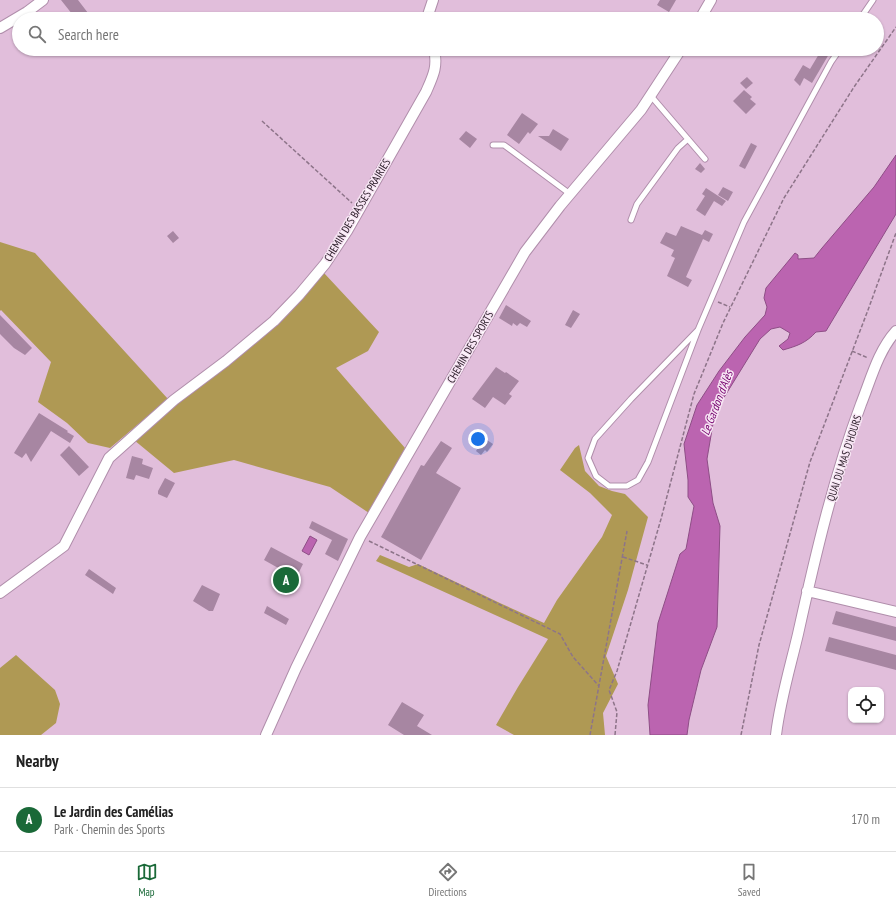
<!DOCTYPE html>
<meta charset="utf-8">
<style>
body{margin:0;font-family:"PT Sans Narrow",sans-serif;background:#f2f2f2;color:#222}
.controls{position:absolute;right:12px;bottom:12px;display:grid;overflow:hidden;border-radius:8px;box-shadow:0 1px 3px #0004}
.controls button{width:36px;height:36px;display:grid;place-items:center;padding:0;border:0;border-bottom:1px solid #e0e0e0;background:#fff;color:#222;font:20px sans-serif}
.you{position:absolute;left:478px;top:439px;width:14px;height:14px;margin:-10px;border:3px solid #fff;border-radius:50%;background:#1a73e8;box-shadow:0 0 0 6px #1a73e833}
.badge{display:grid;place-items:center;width:26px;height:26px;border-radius:50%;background:#1a6938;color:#fff;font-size:13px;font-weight:700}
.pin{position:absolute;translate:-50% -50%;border:2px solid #fff;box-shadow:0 1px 4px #0006}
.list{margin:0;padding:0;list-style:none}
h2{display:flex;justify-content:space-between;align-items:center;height:52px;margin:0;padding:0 16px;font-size:17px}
h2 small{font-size:13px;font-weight:400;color:#767676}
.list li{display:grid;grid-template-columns:26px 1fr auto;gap:12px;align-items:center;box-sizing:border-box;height:64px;padding:0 16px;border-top:1px solid #e0e0e0}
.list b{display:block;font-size:15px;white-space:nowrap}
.list p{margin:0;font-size:13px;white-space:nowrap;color:#767676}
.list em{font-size:13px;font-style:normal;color:#767676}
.icon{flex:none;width:22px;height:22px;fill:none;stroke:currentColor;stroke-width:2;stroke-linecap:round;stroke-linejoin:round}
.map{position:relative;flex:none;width:896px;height:735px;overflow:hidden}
.search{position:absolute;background:#fff;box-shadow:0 1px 3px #0004;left:12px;right:12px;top:12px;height:44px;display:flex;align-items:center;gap:10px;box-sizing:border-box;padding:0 14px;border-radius:22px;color:#767676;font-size:15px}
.sheet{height:116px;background:#fff}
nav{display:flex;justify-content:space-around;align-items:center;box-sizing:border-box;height:56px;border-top:1px solid #e0e0e0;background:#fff;font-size:11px;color:#767676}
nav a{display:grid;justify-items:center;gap:2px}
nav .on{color:#1a6938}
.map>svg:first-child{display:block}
.green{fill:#af9954}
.water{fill:#bb64b0;stroke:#8e4e86}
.building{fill:#a786a2}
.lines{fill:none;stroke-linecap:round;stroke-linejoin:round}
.lane-casing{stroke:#b08eab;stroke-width:7}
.street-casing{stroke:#b08eab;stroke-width:12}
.path{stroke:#8d7489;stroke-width:1.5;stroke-dasharray:4 2;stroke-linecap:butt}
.lane{stroke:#fff;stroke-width:5}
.street{stroke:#fff;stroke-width:10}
.labels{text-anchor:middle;stroke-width:3;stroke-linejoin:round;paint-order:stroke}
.street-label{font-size:11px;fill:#261924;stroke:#f7e5f4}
.water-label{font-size:12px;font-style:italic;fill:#74006d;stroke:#f7e5f4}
</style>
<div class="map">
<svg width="896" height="735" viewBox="0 0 896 735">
<rect width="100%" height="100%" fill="#e1bedb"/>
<path class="green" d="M0 242 35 253 168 399 110 448 88 443 67 423 38 402 51 362 1 310 0 311Z
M324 273 379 332 368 351 336 368 405 448 369 513 330 487 234 460 174 473 134 440Z
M579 445 585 471 599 486 612 491 625 494 648 517 628 590 606 656 618 684 603 713 605 735H514L496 725 518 687 548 639 376 561 380 555 409 567 418 564 502 604 544 623 557 600 602 537 612 515 590 493 560 470 575 448Z
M16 655 55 690 60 704 56 723 41 735H0V668Z"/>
<path class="water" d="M896 155V214L826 331 816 332C806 343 797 346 783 350L779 346 788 339 790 333 780 327 771 329 760 339 715 412 707 459 713 503 720 526 717 627 701 670 689 720 687 735H650L648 705 658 623 680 554 686 549 694 506 688 497V480L684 444 697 405 719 371 745 337 765 315 767 307 764 298 766 288 795 253 798 255V259L814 258 822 248 874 187Z
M310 536 317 540 309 555 302 551Z"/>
<path class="building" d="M61 0H78L88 13 80 19H76Z
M660 0H676L669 12 657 5Z
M822 49H832L812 83 804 78 800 86 794 80 803 65 810 69Z
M747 77 753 83 746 89 740 83Z
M744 90 752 97 750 99 756 104 746 114 733 101Z
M522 113 538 124 530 134 528 132 519 144 507 135Z
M553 129 569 139 561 151 538 136H549Z
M466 131 477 139 470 148 459 139Z
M751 143 757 146 745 169 739 166Z
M700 163 705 169 701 173 695 169Z
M723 187 733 192 728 201 718 195Z
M706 188 726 201 722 206 714 201 705 216 696 210 705 196 702 194Z
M681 226 702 235 705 230 713 234 709 242 703 239 686 277 692 280 688 287 667 276 675 258 671 256 674 250 660 243 666 232 676 236Z
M173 231 179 238 173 243 167 236Z
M506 305 531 321 527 327 520 323 517 326 513 323 512 326 499 318Z
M573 310 580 314 571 328 565 325Z
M0 315 32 348 25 355 14 348 0 334Z
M496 367 505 373 506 372 519 381 509 394 512 396 505 405 493 397 485 408 472 399Z
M39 413 68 431 67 432 74 436 70 443 51 431 31 462 26 453 22 458 14 453Z
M484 438 493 444 487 452 485 450 481 455 476 451Z
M441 441 452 448 436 473 461 488 421 560 381 537 421 465 424 466Z
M69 446 89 467 79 476 60 455Z
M132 456 143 459 142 464 153 468 149 479 136 475 134 480 126 478Z
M165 478 175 483 167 498 158 494V491Z
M312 521 348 539 338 561 325 554 332 540 309 528Z
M271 547 303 564 296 578 264 560Z
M89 569 116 588 113 594 85 575Z
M202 585 220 594 213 611H209L193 601Z
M267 606 289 619 286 625 264 613Z
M836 611 896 627V641L832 624Z
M829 637 896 655V670L825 651Z
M402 702 424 715 417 726 432 735H404L388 725Z"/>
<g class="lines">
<g class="lane-casing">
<path id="lane" d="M860 19 873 0
M651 96 705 159
M493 145H504L570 194
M631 220 637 204 678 148 688 139
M698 330 631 399 595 439 588 458 596 476 609 486H627L638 480 648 462 698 330 744 222 831 62 840 49"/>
</g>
<g class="street-casing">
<path id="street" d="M428 19V15L433 0
M700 19 711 0
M0 28 27 12 43 0
M807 591 896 612
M0 593 64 546 109 458 174 400 226 361 274 321 299 295 325 264 347 231 426 92C433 76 438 67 434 49
M266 735 296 668 360 537 525 252 560 206 641 110 681 49
M776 735C780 701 790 668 798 634 815 557 833 479 861 404 871 379 878 351 896 331"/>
</g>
<path class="path" d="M262 121 352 203
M718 302 730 307
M852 351 868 358
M369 541 560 634 573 657 599 686
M623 557 647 565
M590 735 627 531
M615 735 617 712 609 690 617 671 661 519 694 394 723 323 784 198 854 87 896 27
M741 735 759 645 810 462 868 310 896 233"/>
<use href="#lane" class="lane"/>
<use href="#street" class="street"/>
</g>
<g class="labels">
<g class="street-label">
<text transform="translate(357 210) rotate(-59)" y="4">CHEMIN DES BASSES PRAIRIES</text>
<text transform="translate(470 347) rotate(-60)" y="4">CHEMIN DES SPORTS</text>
<text transform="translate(844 458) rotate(-72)" y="4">QUAI DU MAS D'HOURS</text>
</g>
<g class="water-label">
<text transform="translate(717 403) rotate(-69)" y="4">Le Gardon d'Alès</text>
</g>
</g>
</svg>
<div class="controls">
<button><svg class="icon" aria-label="locate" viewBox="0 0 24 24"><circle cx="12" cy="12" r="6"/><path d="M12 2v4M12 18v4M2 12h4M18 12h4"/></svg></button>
</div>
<div class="you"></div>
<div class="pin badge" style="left:286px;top:580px">A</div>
<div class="search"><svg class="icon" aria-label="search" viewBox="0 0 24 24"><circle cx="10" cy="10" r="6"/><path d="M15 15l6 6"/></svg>Search here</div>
</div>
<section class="sheet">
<h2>Nearby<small></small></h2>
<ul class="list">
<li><span class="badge">A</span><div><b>Le Jardin des Camélias</b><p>Park · Chemin des Sports</p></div><em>170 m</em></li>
</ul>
</section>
<nav>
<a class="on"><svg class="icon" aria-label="map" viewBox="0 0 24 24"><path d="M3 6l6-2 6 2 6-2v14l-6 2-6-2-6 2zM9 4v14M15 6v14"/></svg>Map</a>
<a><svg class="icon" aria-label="directions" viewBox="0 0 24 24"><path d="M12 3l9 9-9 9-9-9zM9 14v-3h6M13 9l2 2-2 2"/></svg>Directions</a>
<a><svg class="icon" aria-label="saved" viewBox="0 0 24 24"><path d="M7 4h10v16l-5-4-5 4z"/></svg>Saved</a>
</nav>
